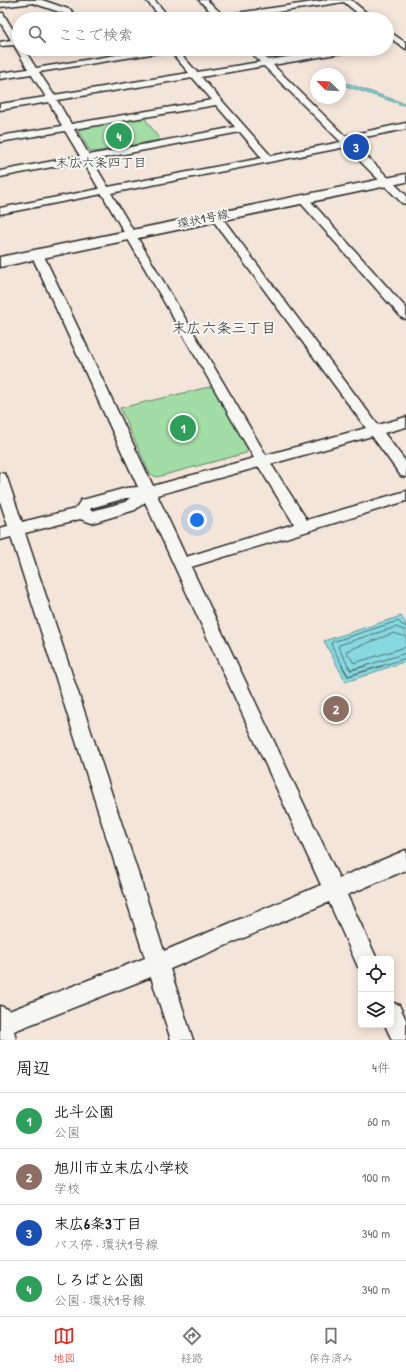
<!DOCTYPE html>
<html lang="ja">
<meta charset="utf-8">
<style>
body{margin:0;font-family:"Patrick Hand","Klee One",sans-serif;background:#f2f2f2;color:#202124}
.controls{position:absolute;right:12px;bottom:12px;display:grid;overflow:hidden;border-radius:6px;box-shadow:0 2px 10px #0003}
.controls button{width:36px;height:36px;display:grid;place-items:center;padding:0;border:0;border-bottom:1px solid #e0e0e0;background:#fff;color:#202124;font:20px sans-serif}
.compass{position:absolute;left:310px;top:68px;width:36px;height:36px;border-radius:50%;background:#fff;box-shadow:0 2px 10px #0003;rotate:294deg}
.you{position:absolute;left:197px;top:520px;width:14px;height:14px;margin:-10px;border:3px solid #fff;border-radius:50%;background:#1a73e8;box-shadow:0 0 0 6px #1a73e833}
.badge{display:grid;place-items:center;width:26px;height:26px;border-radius:50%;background:#d93025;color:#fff;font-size:13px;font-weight:700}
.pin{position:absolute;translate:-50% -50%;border:2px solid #fff;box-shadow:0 1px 4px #0006}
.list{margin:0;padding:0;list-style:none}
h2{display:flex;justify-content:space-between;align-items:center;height:52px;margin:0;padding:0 16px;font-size:17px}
h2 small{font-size:13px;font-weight:400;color:#757577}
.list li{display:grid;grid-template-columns:26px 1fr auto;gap:12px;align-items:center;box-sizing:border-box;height:56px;padding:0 16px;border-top:1px solid #e0e0e0}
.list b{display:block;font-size:15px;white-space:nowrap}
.list p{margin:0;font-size:13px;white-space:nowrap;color:#757577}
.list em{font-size:13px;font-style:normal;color:#757577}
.icon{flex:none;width:22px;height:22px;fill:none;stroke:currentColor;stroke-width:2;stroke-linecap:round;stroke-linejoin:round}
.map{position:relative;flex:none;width:406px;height:1040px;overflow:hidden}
.search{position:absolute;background:#fff;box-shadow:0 2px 10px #0003;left:12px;right:12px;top:12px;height:44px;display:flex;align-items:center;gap:10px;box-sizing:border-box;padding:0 14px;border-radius:22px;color:#757577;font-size:15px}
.sheet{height:276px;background:#fff}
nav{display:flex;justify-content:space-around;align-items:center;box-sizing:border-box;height:56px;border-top:1px solid #e0e0e0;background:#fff;font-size:11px;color:#757577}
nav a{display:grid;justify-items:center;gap:2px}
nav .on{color:#d93025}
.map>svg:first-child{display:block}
.green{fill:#a1dda4;stroke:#668468}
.water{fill:#87d9df;stroke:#629397}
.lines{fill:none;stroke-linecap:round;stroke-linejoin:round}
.shore-far1{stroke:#507173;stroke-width:1}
.shore{stroke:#507173;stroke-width:1.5}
.street-casing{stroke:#2b2b2b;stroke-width:3}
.primary-casing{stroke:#2b2b2b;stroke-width:3}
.street{fill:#f6f6f2;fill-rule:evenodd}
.primary{fill:#f6f6f2;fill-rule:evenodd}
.labels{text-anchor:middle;stroke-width:4;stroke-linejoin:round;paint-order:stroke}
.far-street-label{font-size:12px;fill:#2b2b2b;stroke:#f6f6f2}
.far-neighbourhood-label{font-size:13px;fill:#2b2b2b;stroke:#f6f6f2}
.neighbourhood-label{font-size:15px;fill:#2b2b2b;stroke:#f6f6f2}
</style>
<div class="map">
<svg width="406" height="1040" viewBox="0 0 406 1040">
<rect width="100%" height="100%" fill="#f4e5da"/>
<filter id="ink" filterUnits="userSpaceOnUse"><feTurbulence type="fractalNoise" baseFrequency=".025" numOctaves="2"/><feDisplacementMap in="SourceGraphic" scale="8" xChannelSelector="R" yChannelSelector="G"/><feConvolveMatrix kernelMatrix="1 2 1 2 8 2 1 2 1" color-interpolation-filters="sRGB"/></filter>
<g filter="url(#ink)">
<path class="green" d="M144 117 160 140 95 152 90 151 78 131 80 128Z
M213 386 249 447 246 453 157 477 150 474 120 408Z"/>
<path class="water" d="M340 81 406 104V106L340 84Z
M401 616 406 624V661L346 682 324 641Z"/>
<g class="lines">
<path class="shore-far1" d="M406 637 394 633 346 651 354 663 406 647
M343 667 331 644 332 642 398 621 402 625 406 626
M349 667 338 647 339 645 396 627 406 631
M362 667 406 653
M378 667 406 658"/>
<path class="shore" d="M342 666 348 676 382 666
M348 666 351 670 365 666"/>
<g class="street-casing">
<path id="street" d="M21 0H42L71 10 77 19H69L65 14 33 3 0 7V3Z
M146 0H154L164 11 163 13H157Z
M199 0H207L223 15 328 0H351L374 19H365L344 2 230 19H218Z
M0 13H3L19 40V49H24L36 68 153 49H176L197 72 260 62 248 49H257L268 60 338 49H357L353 51 273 65 345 136 406 123V129L350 140 406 195V204L402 203 346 147 111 193 266 455 366 428 212 219 211 217 212 215H220L378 425 406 417V427L384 433 406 462V477L401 476 372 436 271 464 307 520 406 491V501L191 567 339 878 406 850V870L347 895 377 959H361V968L358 967 329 902 170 969 193 1040H171L151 977 14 1031 16 1040H0V1006L8 1009 9 1011 145 958 11 537 0 540V528L8 526 0 501V473L5 474 7 478 22 522 75 509 81 500 86 499 126 488 138 487 31 254 33 252 37 251 43 254 153 486 254 458 102 194 0 214V208L99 189 83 161 0 177V171L80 156 65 131 0 142V136L62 126 49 102 0 110V104L46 97 31 74 0 79V73L28 69 14 45 0 46V42L11 40 0 22ZM170 51 189 73 54 95 39 72ZM264 66 340 141 341 142 271 156 201 77ZM193 78 212 100 71 124 57 100ZM216 105 235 127 89 155 74 129ZM240 132 262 158 108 187 92 160ZM259 467 294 524 186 557 157 495ZM126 498H130L125 502 92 511 90 510 91 508ZM145 502 321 885 164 951 25 533 80 519 92 523 135 510Z
M387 30 406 43V49L387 36Z
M303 196 307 197 406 308V319L402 318 299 201 298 199 299 197Z
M391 1002 399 1005 406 1020V1040H392L385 1025H391Z"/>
</g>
<g class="primary-casing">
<path id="primary" d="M406 174V182L0 267V257Z"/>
</g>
<use href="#street" class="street"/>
<use href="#primary" class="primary"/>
</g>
</g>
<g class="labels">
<g class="far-street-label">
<text transform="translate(203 219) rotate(-12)" y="4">環状1号線</text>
</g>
<g class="far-neighbourhood-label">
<text x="101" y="167">末広六条四丁目</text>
</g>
<g class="neighbourhood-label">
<text x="224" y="333">末広六条三丁目</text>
</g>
</g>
</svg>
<div class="controls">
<button><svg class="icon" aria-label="locate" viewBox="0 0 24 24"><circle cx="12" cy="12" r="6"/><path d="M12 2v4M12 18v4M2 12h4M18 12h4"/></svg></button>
<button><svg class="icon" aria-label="layers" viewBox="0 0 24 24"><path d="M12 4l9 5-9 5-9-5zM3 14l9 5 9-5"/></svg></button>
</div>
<svg class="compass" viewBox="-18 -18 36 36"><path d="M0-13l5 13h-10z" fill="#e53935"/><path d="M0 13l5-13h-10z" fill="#757577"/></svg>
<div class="you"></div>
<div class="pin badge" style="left:183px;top:428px;background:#2e9e5b">1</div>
<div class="pin badge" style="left:336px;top:709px;background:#8d6e63">2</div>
<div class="pin badge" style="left:356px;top:147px;background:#1a4fb4">3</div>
<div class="pin badge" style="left:119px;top:136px;background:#2e9e5b">4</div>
<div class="search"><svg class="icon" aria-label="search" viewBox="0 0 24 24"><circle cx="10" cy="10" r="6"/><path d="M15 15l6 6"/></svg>ここで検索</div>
</div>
<section class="sheet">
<h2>周辺<small>4件</small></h2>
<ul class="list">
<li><span class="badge" style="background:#2e9e5b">1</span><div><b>北斗公園</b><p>公園</p></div><em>60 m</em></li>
<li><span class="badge" style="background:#8d6e63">2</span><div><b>旭川市立末広小学校</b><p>学校</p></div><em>100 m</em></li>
<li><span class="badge" style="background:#1a4fb4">3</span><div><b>末広6条3丁目</b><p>バス停 · 環状1号線</p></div><em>340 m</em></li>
<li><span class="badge" style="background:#2e9e5b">4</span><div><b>しろばと公園</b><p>公園 · 環状1号線</p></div><em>340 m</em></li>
</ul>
</section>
<nav>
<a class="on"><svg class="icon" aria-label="map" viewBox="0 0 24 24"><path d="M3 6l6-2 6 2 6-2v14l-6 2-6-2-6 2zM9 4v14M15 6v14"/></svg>地図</a>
<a><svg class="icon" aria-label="directions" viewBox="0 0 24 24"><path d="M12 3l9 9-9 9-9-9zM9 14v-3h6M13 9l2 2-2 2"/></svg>経路</a>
<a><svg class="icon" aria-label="saved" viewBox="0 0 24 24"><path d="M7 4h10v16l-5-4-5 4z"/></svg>保存済み</a>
</nav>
